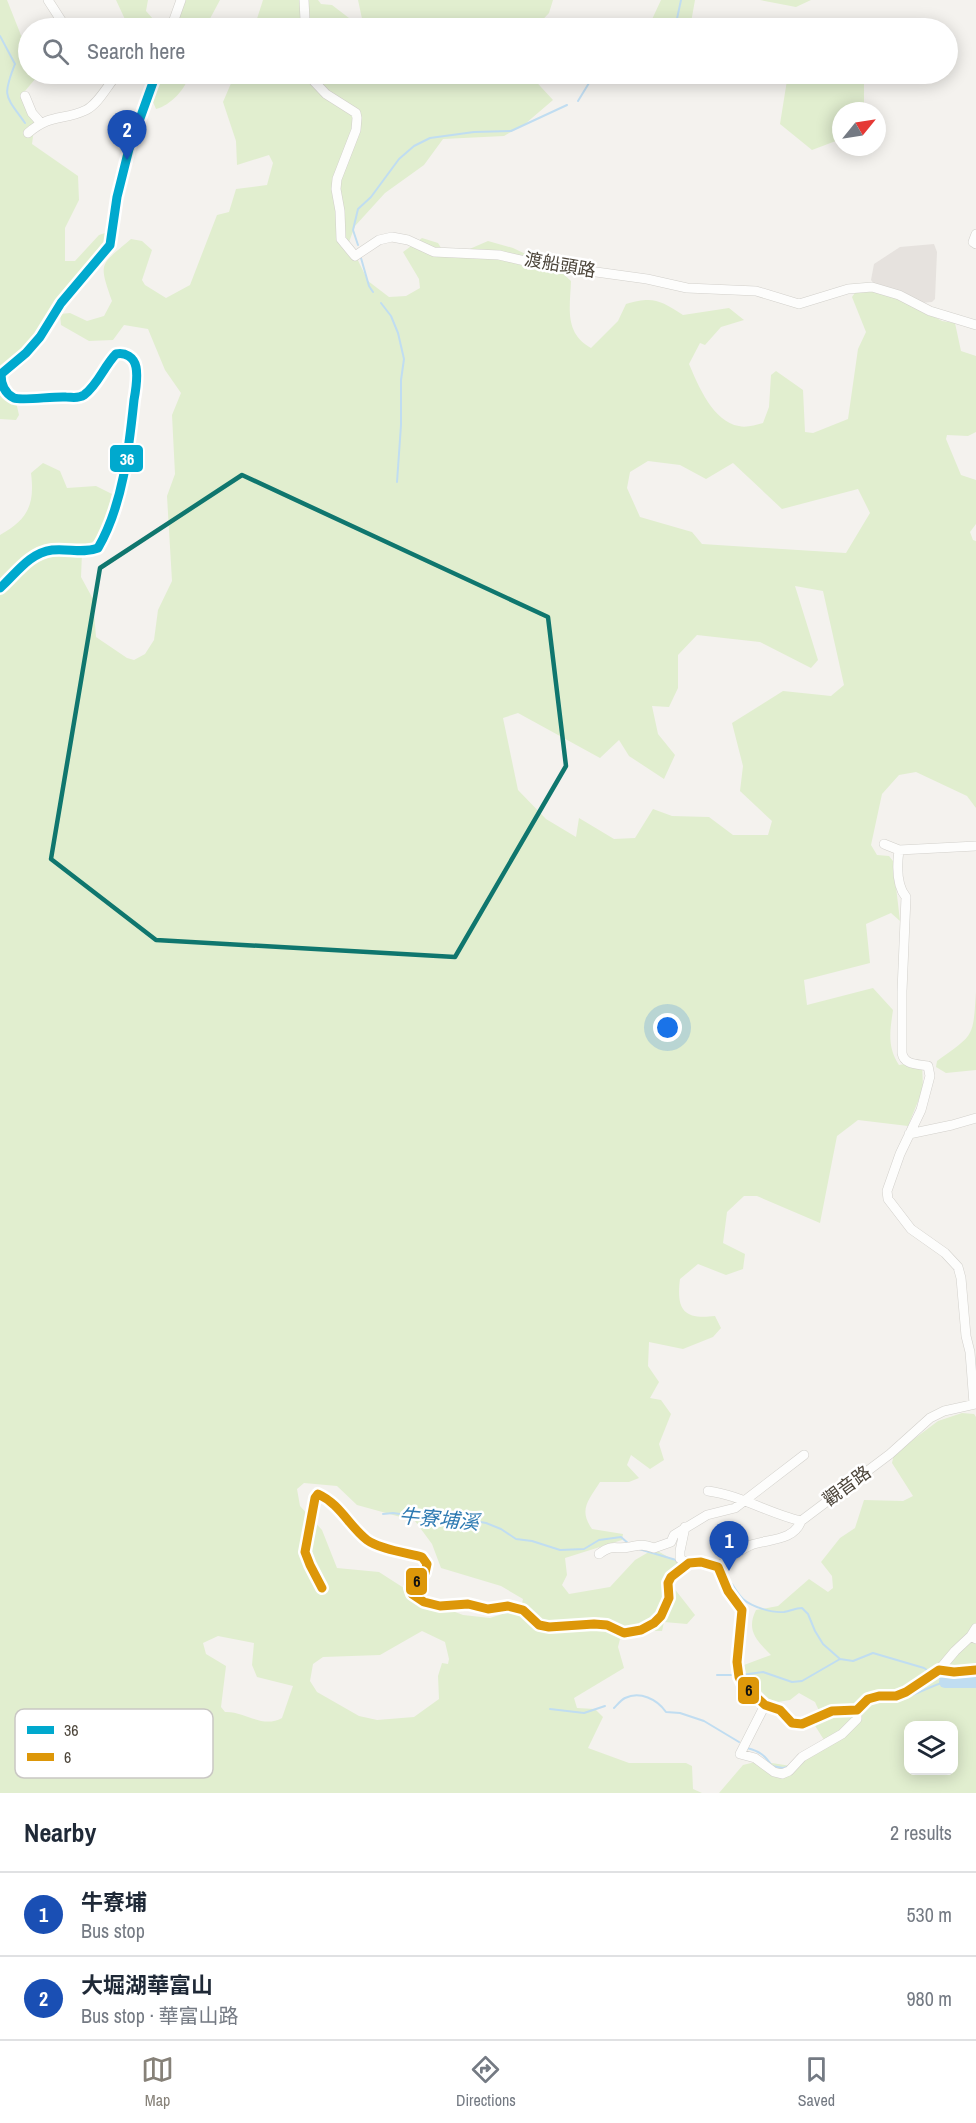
<!DOCTYPE html>
<meta charset="utf-8">
<style>
body{margin:0;font-family:"Archivo Narrow","Noto Sans TC",sans-serif;background:#f2f2f3;color:#1f2937}
.controls{position:absolute;right:18px;bottom:18px;display:grid;overflow:hidden;border-radius:12px;box-shadow:0 3px 15px #0003}
.controls button{width:54px;height:54px;display:grid;place-items:center;padding:0;border:0;border-bottom:2px solid #e0e1e3;background:#fff;color:#1f2937;font:30px sans-serif}
.compass{position:absolute;left:832px;top:102px;width:54px;height:54px;border-radius:50%;background:#fff;box-shadow:0 3px 15px #0003;rotate:60deg}
.you{position:absolute;left:668px;top:1028px;width:21px;height:21px;margin:-15px;border:4px solid #fff;border-radius:50%;background:#1a73e8;box-shadow:0 0 0 9px #1a73e833}
.badge{display:grid;place-items:center;width:39px;height:39px;border-radius:50%;background:#868178;color:#fff;font-size:20px;font-weight:700}
.pin{position:absolute;translate:-50% -50px;filter:drop-shadow(0 2px 3px #0008)}
.pin::after{content:'';position:absolute;top:32px;width:21px;height:18px;background:inherit;clip-path:polygon(0 0,100% 0,50% 100%)}
.list{margin:0;padding:0;list-style:none}
h2{display:flex;justify-content:space-between;align-items:center;height:78px;margin:0;padding:0 24px;font-size:26px}
h2 small{font-size:20px;font-weight:400;color:#747a83}
.list li{display:grid;grid-template-columns:39px 1fr auto;gap:18px;align-items:center;box-sizing:border-box;height:84px;padding:0 24px;border-top:2px solid #e0e1e3}
.list b{display:block;font-size:22px;white-space:nowrap}
.list p{margin:0;font-size:20px;white-space:nowrap;color:#747a83}
.list em{font-size:20px;font-style:normal;color:#747a83}
.icon{flex:none;width:33px;height:33px;fill:none;stroke:currentColor;stroke-width:2;stroke-linecap:round;stroke-linejoin:round}
.map{position:relative;flex:none;width:976px;height:1793px;overflow:hidden}
.search{position:absolute;background:#fff;box-shadow:0 3px 15px #0003;left:18px;right:18px;top:18px;height:66px;display:flex;align-items:center;gap:15px;box-sizing:border-box;padding:0 21px;border-radius:33px;color:#747a83;font-size:22px}
.sheet{height:246px;background:#fff}
nav{display:flex;justify-content:space-around;align-items:center;box-sizing:border-box;height:84px;border-top:2px solid #e0e1e3;background:#fff;font-size:16px;color:#747a83}
nav a{display:grid;justify-items:center;gap:3px}
nav .on{color:#868178}
.map>svg:first-child{display:block}
.industrial{fill:#e6e2de}
.green{fill:#e1eecf;fill-rule:evenodd}
.lines{fill:none;stroke-linecap:round;stroke-linejoin:round}
.stream{stroke:#c0ddf1;stroke-width:2}
.river{stroke:#c0ddf1;stroke-width:12}
.minor-casing{stroke:#d2d0cb;stroke-width:10}
.minor{stroke:#fdfdfc;stroke-width:9}
.bus-1-casing{stroke:#fff;stroke-width:14}
.bus-2-casing{stroke:#fff;stroke-width:14}
.bus-1{stroke:#00a9ce;stroke-width:9}
.bus-2{stroke:#dd9709;stroke-width:9}
.marked{fill:none;stroke:#0f766e;stroke-width:4.5;stroke-linejoin:round}
.labels{text-anchor:middle;stroke-width:5;stroke-linejoin:round;paint-order:stroke}
.street-label{font-size:18px;fill:#4b4439;stroke:#fff}
.water-label{font-size:20px;font-style:italic;fill:#2e7ab2;stroke:#fff}
.key{fill:#fff;stroke:#c9c7c4;stroke-width:1.5}
.key-label{font-size:16px;fill:#4b4439}
.line-badge{stroke:#fff;stroke-width:2}
.badge-label{font-size:16px;text-anchor:middle;font-weight:bold;fill:#fff}
.pale-badge-label{font-size:16px;text-anchor:middle;font-weight:bold;fill:#111}
</style>
<div class="map">
<svg width="976" height="1793" viewBox="0 0 976 1793">
<rect width="100%" height="100%" fill="#f4f2ee"/>
<path class="industrial" d="M934 244 937 252 935 299 932 302 921 303 874 284 871 280 874 264 900 247Z"/>
<path class="green" d="M0 0H7L28 53V74H36V78L25 91 40 118 34 129 32 144 78 176 79 200 65 228V261H75L99 235 105 233 108 238 47 316 36 343 4 364 0 372Z
M116 0H148L146 11 161 28H129Z
M181 0H220L205 28H174Z
M263 0H318L321 4 332 5 362 28H254Z
M358 0H553L549 13 535 28H364Z
M661 0H695L690 28H648Z
M760 0H811L796 7Z
M157 74H189C187 88 170 106 156 109L153 102Z
M235 74H529L553 100 525 124 504 136 443 139 424 165 385 193 355 226 349 242 368 281 389 297 406 296 420 288 419 279 403 252 422 238 438 243 443 251 458 254 488 241 513 248 559 270 571 281C570 308 564 333 591 348L618 321 626 304C653 296 660 300 683 315L729 308 744 320 721 327 705 345 700 343 689 364C698 385 713 422 739 426 746 428 755 425 763 423L769 407 771 375 776 371 803 390 805 432 813 433 848 419 858 349 866 332 852 297 857 290 891 293 942 321 955 323 961 351 976 356V432L968 436 947 435 946 439 961 475 976 480V524L970 532 973 540 976 541V808L967 796 916 772 899 775 882 794 871 845 877 855 889 856 893 861 900 921 891 913 866 924 870 963 804 980 807 1005 873 988 893 1010C890 1031 887 1047 899 1065L922 1061 923 1089 908 1126 858 1120 837 1136 820 1223 757 1196H744L727 1212 723 1243 745 1254 743 1269 726 1275 698 1264 680 1279C676 1310 684 1320 715 1316L721 1328 713 1337 683 1349 649 1342 648 1366 659 1382 650 1398 661 1400 671 1414 659 1444 664 1460 650 1469 631 1455 627 1465 639 1478 629 1482H600C589 1500 578 1509 592 1529L623 1534 622 1540 565 1558 567 1575 562 1585 569 1594 610 1587 635 1560 654 1549 679 1563 669 1577 670 1583 695 1615 687 1624 664 1622 662 1631H622L618 1647 624 1668 574 1698 577 1708 595 1709 603 1717 588 1748 629 1763H686L692 1766 693 1789 702 1793H0V535C28 519 35 505 31 473L43 463 60 471 67 488 96 486 112 494 103 531 82 553 81 577 93 599 96 637 127 658 134 660 145 654 154 640 158 610 172 581 167 496 175 474 172 415 181 393 165 370 148 329 124 325 113 340 89 341 61 325 60 314 70 313 87 321 104 316 112 301C98 261 100 266 131 239L142 241 152 250 142 280 145 285 166 298 190 285 217 215 229 212 236 189 267 185 273 163 269 155 237 165 236 141 223 102ZM648 461 680 465 706 479 733 463 782 509 858 489 870 513 846 553 702 544 692 532 640 517 627 488 630 472ZM795 586 823 591 844 685 831 696 783 691 732 723 743 766 740 791 772 821 768 835H733L709 817 672 816 653 809 635 838 614 839 579 818 576 837 546 819 518 790 503 718 518 713 600 758 619 740 629 756 664 779 675 755 658 734 652 706 669 707 678 688V655L697 635 760 642 811 668 818 660ZM304 1483 337 1486 357 1505 415 1521 432 1544 441 1568 501 1586 523 1599 521 1608 490 1618 463 1615 421 1599 379 1572 337 1568 322 1530 300 1506 297 1489ZM422 1631 445 1642 449 1659 448 1664 442 1663 438 1676 439 1699 414 1717 377 1720 359 1716 317 1692 310 1681 313 1664 323 1657 380 1655ZM218 1636 254 1643 252 1665 257 1677 293 1686 282 1718C262 1729 245 1711 225 1712L221 1707 226 1666 206 1654 203 1643Z
M788 74H864V111H841V139L812 150 780 124Z
M0 387 16 402 19 415 16 420 0 419Z
M976 992V1070L946 1073 936 1067 937 1061C974 1034 973 1039 976 992Z
M962 1413 974 1414 976 1417V1793H719L743 1765 759 1761 791 1766 826 1743 812 1721 820 1713 815 1702 799 1693 790 1700 772 1703 747 1676 744 1665 771 1655C756 1640 746 1630 756 1610L778 1606 809 1579 828 1592 833 1588 832 1576 821 1562 840 1538 855 1528 864 1500 903 1501 913 1496 892 1463 894 1454 938 1421ZM908 1726H954V1770H908Z"/>
<g class="lines">
<path class="stream" d="M675 28 681 0
M0 36 15 64C2 97 5 95 25 123
M578 101 589 83 602 74
M358 245 353 230 358 209 371 197 399 159 414 146 430 138 474 132 511 131 567 105
M361 258 369 286 373 292
M381 303 391 316 398 333 404 359 401 380V425L397 482
M383 1514 393 1513 428 1518 464 1519 486 1523 501 1529 516 1539 532 1541 560 1550 584 1549 599 1540 621 1537 629 1544
M639 1549 676 1560
M732 1584C735 1589 739 1595 743 1599 752 1607 772 1613 784 1612 791 1611 795 1608 802 1608L808 1614 815 1631 823 1644 840 1659 853 1661 873 1653 924 1668 930 1672
M717 1675H735
M741 1675 763 1672 792 1682 802 1681 840 1659
M935 1675 945 1682
M902 1698C917 1695 930 1686 945 1682
M614 1708C617 1705 621 1700 625 1698 640 1691 657 1699 666 1712L680 1713 704 1721 739 1742
M550 1709 584 1713 605 1706
M747 1748C759 1751 765 1755 772 1766L783 1768 787 1767"/>
<path class="river" d="M945 1682H976"/>
<g class="minor-casing">
<path id="minor" d="M48 0 66 28
M171 28 181 0
M302 28 305 20 304 0
M88 74H90
M141 74 155 78
M307 74 326 94 356 113 357 118 356 130 337 179 336 189 340 211 341 239 355 256 379 240 392 237 408 240 434 252 499 255 538 264 647 279 687 288 756 291 799 304 848 289 872 287 899 295 930 311 976 325
M25 96 32 113 40 122
M28 133C51 113 63 121 86 110 98 104 106 88 115 77V74
M976 234 973 242 976 244
M0 588C16 574 29 553 52 550 68 548 83 554 98 548 123 505 129 448 134 400 136 389 138 377 136 367 134 357 125 352 116 354 104 366 98 385 84 395 78 399 72 397 66 397 54 396 22 401 14 398 4 393 1 384 1 374L26 353 40 337 61 303 110 245 117 197 129 149 156 74
M884 844 899 850
M909 1134 952 1125 976 1118
M974 1404 970 1352 966 1336 961 1278 958 1267 945 1253 911 1229 888 1199 887 1191 900 1154 921 1110 930 1076 928 1066C917 1064 904 1065 902 1053V991L906 897C896 885 897 865 899 850L976 846
M708 1491C740 1495 770 1514 801 1521L890 1454 930 1418 944 1411 976 1404
M685 1527 680 1551V1559L689 1563
M599 1554C614 1543 614 1550 629 1547 640 1545 643 1544 654 1548L671 1542 674 1535 707 1515 735 1508 804 1455
M718 1567C729 1559 739 1550 751 1545 768 1539 794 1541 801 1521
M322 1588 310 1565 305 1552 315 1498 318 1494C340 1504 349 1526 367 1540 379 1549 407 1553 422 1557L427 1564 425 1573 410 1588 412 1594 424 1602 440 1606 468 1604 488 1609 508 1606 523 1610 539 1625 549 1627 594 1624 607 1625 624 1633 641 1630 654 1623 661 1616 669 1598 668 1583 671 1577 689 1563 701 1562 718 1567 728 1591 742 1610 737 1662 739 1677 743 1685 765 1705 780 1710 792 1723 802 1724 832 1711 857 1710 868 1699 879 1696H896L906 1692 939 1670 954 1672 976 1670
M976 1628 971 1636 976 1639
M939 1670 955 1651 971 1636
M765 1705 740 1754 755 1758 774 1772 782 1774 789 1771 802 1757 842 1734 857 1719V1710"/>
</g>
<use href="#minor" class="minor"/>
<g class="bus-1-casing">
<path id="bus-1" d="M0 588C16 574 29 553 52 550 68 548 83 554 98 548 123 505 129 448 134 400 136 389 138 377 136 367 134 357 125 352 116 354 104 366 98 385 84 395 78 399 72 397 66 397 54 396 22 401 14 398 4 393 1 384 1 374L26 353 40 337 61 303 110 245 117 197 129 149 156 74"/>
</g>
<g class="bus-2-casing">
<path id="bus-2" d="M322 1588 310 1565 305 1552 315 1498 318 1494C340 1504 349 1526 367 1540 379 1549 407 1553 422 1557L427 1564 425 1573 410 1588 412 1594 424 1602 440 1606 468 1604 488 1609 508 1606 523 1610 539 1625 549 1627 594 1624 607 1625 624 1633 641 1630 654 1623 661 1616 669 1598 668 1583 671 1577 689 1563 701 1562 718 1567 728 1591 742 1610 737 1662 739 1677 743 1685 765 1705 780 1710 792 1723 802 1724 832 1711 857 1710 868 1699 879 1696H896L906 1692 939 1670 954 1672 976 1670"/>
</g>
<use href="#bus-1" class="bus-1"/>
<use href="#bus-2" class="bus-2"/>
</g>
<path class="marked" d="M242 475 548 617 566 766 455 957 156 940 51 859 100 568Z"/>
<g class="labels">
<g class="street-label">
<text transform="translate(560 265) rotate(10)" y="6">渡船頭路</text>
<text transform="translate(847 1486) rotate(-36)" y="6">觀音路</text>
</g>
<g class="water-label">
<text transform="translate(439 1519) rotate(5)" y="7">牛寮埔溪</text>
</g>
</g>
<rect x="15" y="1709" width="198" height="69" rx="9" class="key"/>
<rect x="27" y="1726" width="27" height="8" fill="#00a9ce"/>
<rect x="27" y="1753" width="27" height="8" fill="#dd9709"/>
<g class="key-label">
<text x="64" y="1736">36</text>
<text x="64" y="1763">6</text>
</g>
<g class="line-badge">
<rect x="109" y="444" width="35" height="29" rx="6" fill="#00a9ce"/>
<rect x="405" y="1567" width="23" height="29" rx="6" fill="#dd9709"/>
<rect x="737" y="1676" width="23" height="29" rx="6" fill="#dd9709"/>
</g>
<g class="badge-label">
<text x="127" y="465">36</text>
</g>
<g class="pale-badge-label">
<text x="417" y="1587">6</text>
<text x="749" y="1696">6</text>
</g>
</svg>
<div class="controls">
<button><svg class="icon" aria-label="layers" viewBox="0 0 24 24"><path d="M12 4l9 5-9 5-9-5zM3 14l9 5 9-5"/></svg></button>
</div>
<svg class="compass" viewBox="-18 -18 36 36"><path d="M0-13l5 13h-10z" fill="#e53935"/><path d="M0 13l5-13h-10z" fill="#747a83"/></svg>
<div class="you"></div>
<div class="pin badge" style="left:729px;top:1571px;background:#1a4fb4">1</div>
<div class="pin badge" style="left:127px;top:160px;background:#1a4fb4">2</div>
<div class="search"><svg class="icon" aria-label="search" viewBox="0 0 24 24"><circle cx="10" cy="10" r="6"/><path d="M15 15l6 6"/></svg>Search here</div>
</div>
<section class="sheet">
<h2>Nearby<small>2 results</small></h2>
<ul class="list">
<li><span class="badge" style="background:#1a4fb4">1</span><div><b>牛寮埔</b><p>Bus stop</p></div><em>530 m</em></li>
<li><span class="badge" style="background:#1a4fb4">2</span><div><b>大堀湖華富山</b><p>Bus stop · 華富山路</p></div><em>980 m</em></li>
</ul>
</section>
<nav>
<a class="on"><svg class="icon" aria-label="map" viewBox="0 0 24 24"><path d="M3 6l6-2 6 2 6-2v14l-6 2-6-2-6 2zM9 4v14M15 6v14"/></svg>Map</a>
<a><svg class="icon" aria-label="directions" viewBox="0 0 24 24"><path d="M12 3l9 9-9 9-9-9zM9 14v-3h6M13 9l2 2-2 2"/></svg>Directions</a>
<a><svg class="icon" aria-label="saved" viewBox="0 0 24 24"><path d="M7 4h10v16l-5-4-5 4z"/></svg>Saved</a>
</nav>
